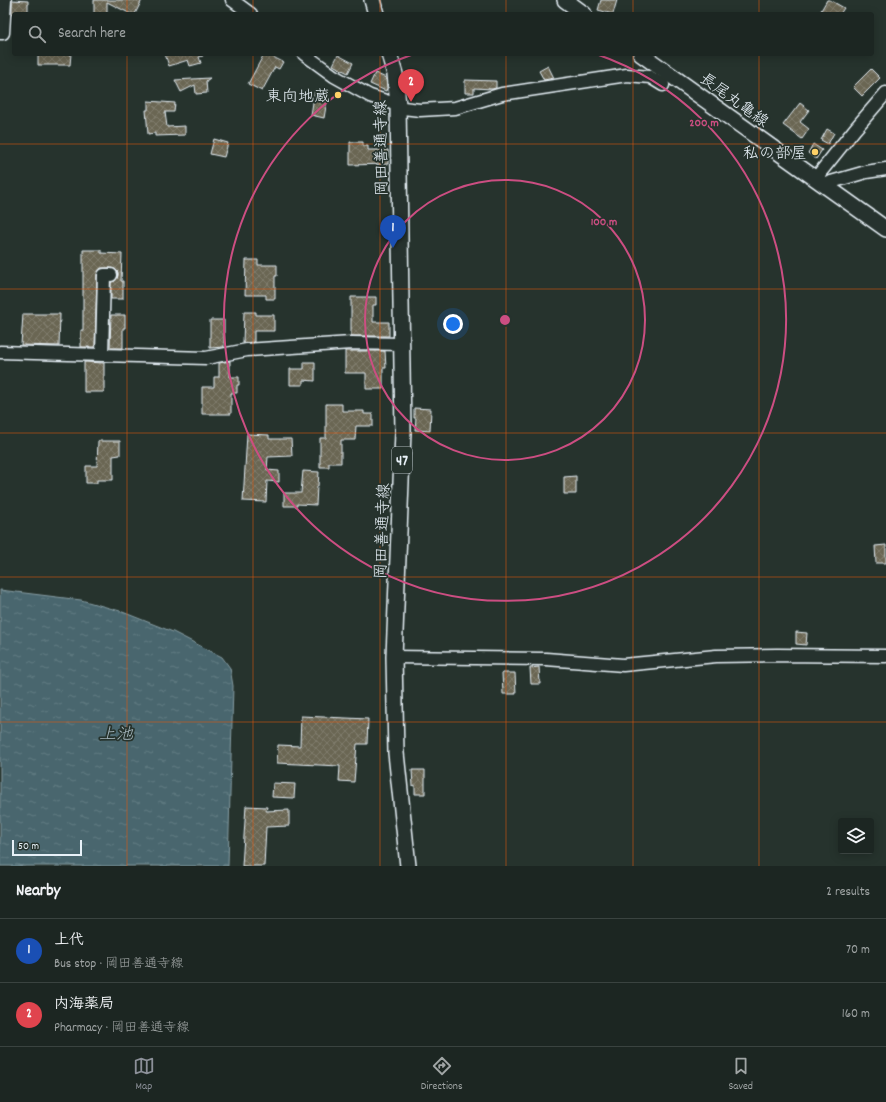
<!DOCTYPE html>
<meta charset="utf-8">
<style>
body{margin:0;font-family:Dekko,"Klee One",sans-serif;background:#252e2a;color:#f1f3f6}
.controls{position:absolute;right:12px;bottom:12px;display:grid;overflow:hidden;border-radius:4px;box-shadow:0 2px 10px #0003}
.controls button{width:36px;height:36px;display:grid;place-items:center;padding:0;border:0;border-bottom:1px solid #3a4340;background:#1c2622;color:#f1f3f6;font:20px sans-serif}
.scale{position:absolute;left:12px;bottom:10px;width:70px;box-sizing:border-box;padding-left:4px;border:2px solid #e8f1f8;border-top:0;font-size:11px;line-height:14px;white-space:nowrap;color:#e8f1f8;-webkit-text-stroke:3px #26332d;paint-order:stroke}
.you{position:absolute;left:453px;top:324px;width:14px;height:14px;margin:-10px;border:3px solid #fff;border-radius:50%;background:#1a73e8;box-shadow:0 0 0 6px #1a73e833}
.badge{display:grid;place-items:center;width:26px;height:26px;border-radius:50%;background:#8c9099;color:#fff;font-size:13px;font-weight:700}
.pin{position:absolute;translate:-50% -33px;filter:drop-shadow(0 1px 2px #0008)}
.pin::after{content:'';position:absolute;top:21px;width:14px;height:12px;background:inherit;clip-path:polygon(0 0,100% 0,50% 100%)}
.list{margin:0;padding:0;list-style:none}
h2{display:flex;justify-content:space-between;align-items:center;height:52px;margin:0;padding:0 16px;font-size:17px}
h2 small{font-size:13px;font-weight:400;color:#a0a5a5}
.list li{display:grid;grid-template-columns:26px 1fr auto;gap:12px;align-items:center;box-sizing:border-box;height:64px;padding:0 16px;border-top:1px solid #3a4340}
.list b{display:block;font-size:15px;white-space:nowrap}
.list p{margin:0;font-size:13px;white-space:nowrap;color:#a0a5a5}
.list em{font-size:13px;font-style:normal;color:#a0a5a5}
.icon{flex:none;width:22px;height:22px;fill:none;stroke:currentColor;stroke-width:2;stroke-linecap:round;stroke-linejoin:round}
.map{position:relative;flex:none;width:886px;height:866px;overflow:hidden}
.search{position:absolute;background:#1c2622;box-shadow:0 2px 10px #0003;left:12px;right:12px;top:12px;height:44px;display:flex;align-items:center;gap:10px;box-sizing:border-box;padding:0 14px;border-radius:4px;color:#a0a5a5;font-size:15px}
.sheet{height:180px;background:#1c2622}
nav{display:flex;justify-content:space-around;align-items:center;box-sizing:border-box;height:56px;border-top:1px solid #3a4340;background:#1c2622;font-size:11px;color:#a0a5a5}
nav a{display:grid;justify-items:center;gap:2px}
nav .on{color:#8c9099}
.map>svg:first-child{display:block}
.water{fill:url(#water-ripples);stroke:#889ea5}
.building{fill:url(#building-cross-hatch);stroke:#e8f1f8}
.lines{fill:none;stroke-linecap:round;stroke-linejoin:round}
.minor-casing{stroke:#e8f1f8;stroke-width:15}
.major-casing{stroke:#e8f1f8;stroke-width:18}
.minor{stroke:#26332d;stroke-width:12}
.major{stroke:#26332d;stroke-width:15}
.grid{fill:none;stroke:#e8590c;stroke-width:1;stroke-opacity:0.55}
.ring{fill:none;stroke:#cc4e82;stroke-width:2}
.poi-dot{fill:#ffd166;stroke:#26332d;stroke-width:1.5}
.labels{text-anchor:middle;stroke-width:3.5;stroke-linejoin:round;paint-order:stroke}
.shield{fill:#26332d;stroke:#aeb8bb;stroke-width:1}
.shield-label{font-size:15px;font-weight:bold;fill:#e8f1f8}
.poi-label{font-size:16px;fill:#e8f1f8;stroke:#26332d;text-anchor:end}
.street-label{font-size:16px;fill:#e8f1f8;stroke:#26332d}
.water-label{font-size:17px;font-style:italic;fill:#a8b9c1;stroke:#26332d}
.centre{fill:#cc4e82;stroke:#26332d;stroke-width:2}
.ring-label{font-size:12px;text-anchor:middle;font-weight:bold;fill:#cc4e82;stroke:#26332d;stroke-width:3.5;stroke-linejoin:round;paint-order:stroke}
</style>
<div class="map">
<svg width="886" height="866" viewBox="0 0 886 866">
<defs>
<pattern id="water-ripples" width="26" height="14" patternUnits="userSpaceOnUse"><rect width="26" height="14" fill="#48666e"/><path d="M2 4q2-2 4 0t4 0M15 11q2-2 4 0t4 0" fill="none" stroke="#627c83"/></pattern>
<pattern id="building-cross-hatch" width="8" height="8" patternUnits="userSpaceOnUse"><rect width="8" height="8" fill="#6a6653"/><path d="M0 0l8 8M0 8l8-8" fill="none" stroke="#7f7c6c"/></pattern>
</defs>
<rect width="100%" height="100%" fill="#26332d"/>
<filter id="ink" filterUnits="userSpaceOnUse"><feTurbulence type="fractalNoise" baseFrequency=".025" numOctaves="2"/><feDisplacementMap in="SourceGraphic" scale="8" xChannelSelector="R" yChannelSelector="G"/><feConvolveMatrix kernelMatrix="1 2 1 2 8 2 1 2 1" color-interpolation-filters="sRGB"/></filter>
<g filter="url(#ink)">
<path class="water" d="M0 590 81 600 120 611 173 632 222 657 230 668 233 686 228 866H0Z"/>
<path class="building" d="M12 0 28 1V14H12Z
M94 0H142L135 14H131L107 2V14H94Z
M601 0H617L613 14 598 10Z
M827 0H830L844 8 840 14H819Z
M38 54H71L70 65H38Z
M165 54H202L203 56 199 57 201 63 190 66 188 60 169 66Z
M264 54H267L283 62 279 69 275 67 262 91 248 84Z
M338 55 353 63 348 73 333 65Z
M548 66 554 78 544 80 539 71Z
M871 69 880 78 862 96 853 87Z
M375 73 386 78 387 88 386 91 370 84Z
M210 78 206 81 207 93 196 94 195 85 181 92 175 80Z
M465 80 496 81V88L492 89 474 88V93H465Z
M315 90 324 92V93L328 94 324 118 311 115Z
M148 101 175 103 174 112H165L167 127 185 126V135L155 136V133L148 134 146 110H148Z
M800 103 809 110 800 122 809 129 802 139 783 125Z
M827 129 834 133 828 144 821 140Z
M214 139 228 143 224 157 210 154Z
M350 142H363V146H368V150H388V164L350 165Z
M813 144 822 150 816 159 808 153Z
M83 250H101V253L122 254 121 281H123V299H111V282L115 281 118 275V272L115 269 111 268H101L97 274 95 347H81V330H83Z
M246 260H258V265H277V276H275V299H266V295H245Z
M351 297H376V305H373V322H389V336H351Z
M244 312H256V315H274V331H254V342L243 343Z
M23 314H60L59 346 21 345Z
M111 315H125V328H123V348H110Z
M210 320H224V347L210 348Z
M345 351H385L386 368H383V389H366V373H345Z
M230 361V377H239V385H237V393H231V414H202V387H214V377H219V363Z
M84 362 104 363V392H84Z
M304 362H315V381L303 380V385H290V369H304Z
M326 404H342V411H364V414H373V426H356L355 440H341V463H329V467H320V438H326Z
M414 408 431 409 430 431 415 430 416 418H414Z
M247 434 269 435V439H291L292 456 268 457 267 470 279 471V482L267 481 266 502 243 501Z
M98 441H120V455L113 456V480H97V483H86V466H97Z
M303 471 319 472 318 486H317L316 505 297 504V506H284V493H301Z
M576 476V494H564V477Z
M886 545V563H876L875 546Z
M796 632 807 633 806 645 796 644Z
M539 667 540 684H531L530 668Z
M502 673H515L516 694H503Z
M301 716 368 719 367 744H357L354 782 339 781 340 766 277 763 278 745 300 746Z
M412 770H425V794H415V785L413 786Z
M273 783 295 784 294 798 272 797Z
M246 806 267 807 266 811 289 810V826L266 827 264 866H242Z"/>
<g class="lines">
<g class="minor-casing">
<path id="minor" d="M232 0 251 14
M0 33H3L5 0
M304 54 334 76 370 96 398 105 403 108 420 110 455 108 502 94 627 75 650 77 663 85
M815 179 855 129 886 93
M827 188 831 182 866 172 886 169
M0 352 206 358 247 350 351 343 401 344
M102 355 104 275H111
M394 657 546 659 623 665 716 656 777 655 886 656"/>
</g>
<g class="major-casing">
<path id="major" d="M372 0 376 14
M565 0 584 14
M389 54 395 74 398 105 403 432 394 657 396 753 408 866
M641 54 886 229"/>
</g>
<use href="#minor" class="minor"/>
<use href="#major" class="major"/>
</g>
</g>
<path class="grid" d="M127 0V14M253 0V14M380 0V14M506 0V14M633 0V14M759 0V14M127 54V866M253 54V866M380 54V866M506 54V866M633 54V866M759 54V866M0 144H886M0 289H886M0 433H886M0 577H886M0 722H886"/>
<g class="ring">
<circle cx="505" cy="320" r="140"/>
<path d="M596 54A281 281 0 1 1 414 54"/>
</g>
<g class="poi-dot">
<circle cx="338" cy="95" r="4"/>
<circle cx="815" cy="152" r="4"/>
</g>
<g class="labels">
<rect class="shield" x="392" y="447" width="20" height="26" rx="3"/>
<g class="shield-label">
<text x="402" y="465">47</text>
</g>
<g class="poi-label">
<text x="330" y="101">東向地蔵</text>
<text x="807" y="158">私の部屋</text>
</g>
<g class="street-label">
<text transform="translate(735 99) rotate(36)" y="6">長尾丸亀線</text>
<text transform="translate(380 148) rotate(-91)" y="6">岡田善通寺線</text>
<text transform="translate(381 531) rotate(-88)" y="6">岡田善通寺線</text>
</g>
<g class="water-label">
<text x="116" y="739">上池</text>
</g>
</g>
<circle cx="505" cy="320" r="6" class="centre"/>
<g class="ring-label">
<text x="704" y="126">200 m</text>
<text x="604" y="225">100 m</text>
</g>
</svg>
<div class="controls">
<button><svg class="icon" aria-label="layers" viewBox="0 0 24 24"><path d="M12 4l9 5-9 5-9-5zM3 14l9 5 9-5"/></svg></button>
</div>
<div class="scale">50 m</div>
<div class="you"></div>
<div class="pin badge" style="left:393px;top:248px;background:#1a4fb4">1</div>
<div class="pin badge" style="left:411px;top:102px;background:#e0444e">2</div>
<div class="search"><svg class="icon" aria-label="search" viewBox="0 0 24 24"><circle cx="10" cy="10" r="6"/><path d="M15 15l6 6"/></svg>Search here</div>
</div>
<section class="sheet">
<h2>Nearby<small>2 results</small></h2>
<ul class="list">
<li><span class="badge" style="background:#1a4fb4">1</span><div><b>上代</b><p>Bus stop · 岡田善通寺線</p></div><em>70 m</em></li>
<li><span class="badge" style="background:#e0444e">2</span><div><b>内海薬局</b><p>Pharmacy · 岡田善通寺線</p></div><em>160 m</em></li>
</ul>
</section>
<nav>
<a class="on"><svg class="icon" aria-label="map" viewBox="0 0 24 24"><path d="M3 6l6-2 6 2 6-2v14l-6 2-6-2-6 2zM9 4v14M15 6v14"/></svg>Map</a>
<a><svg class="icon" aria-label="directions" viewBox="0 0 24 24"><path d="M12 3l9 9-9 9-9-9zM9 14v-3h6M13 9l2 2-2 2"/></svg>Directions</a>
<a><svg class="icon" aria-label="saved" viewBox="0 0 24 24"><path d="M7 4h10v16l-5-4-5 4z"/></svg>Saved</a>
</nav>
